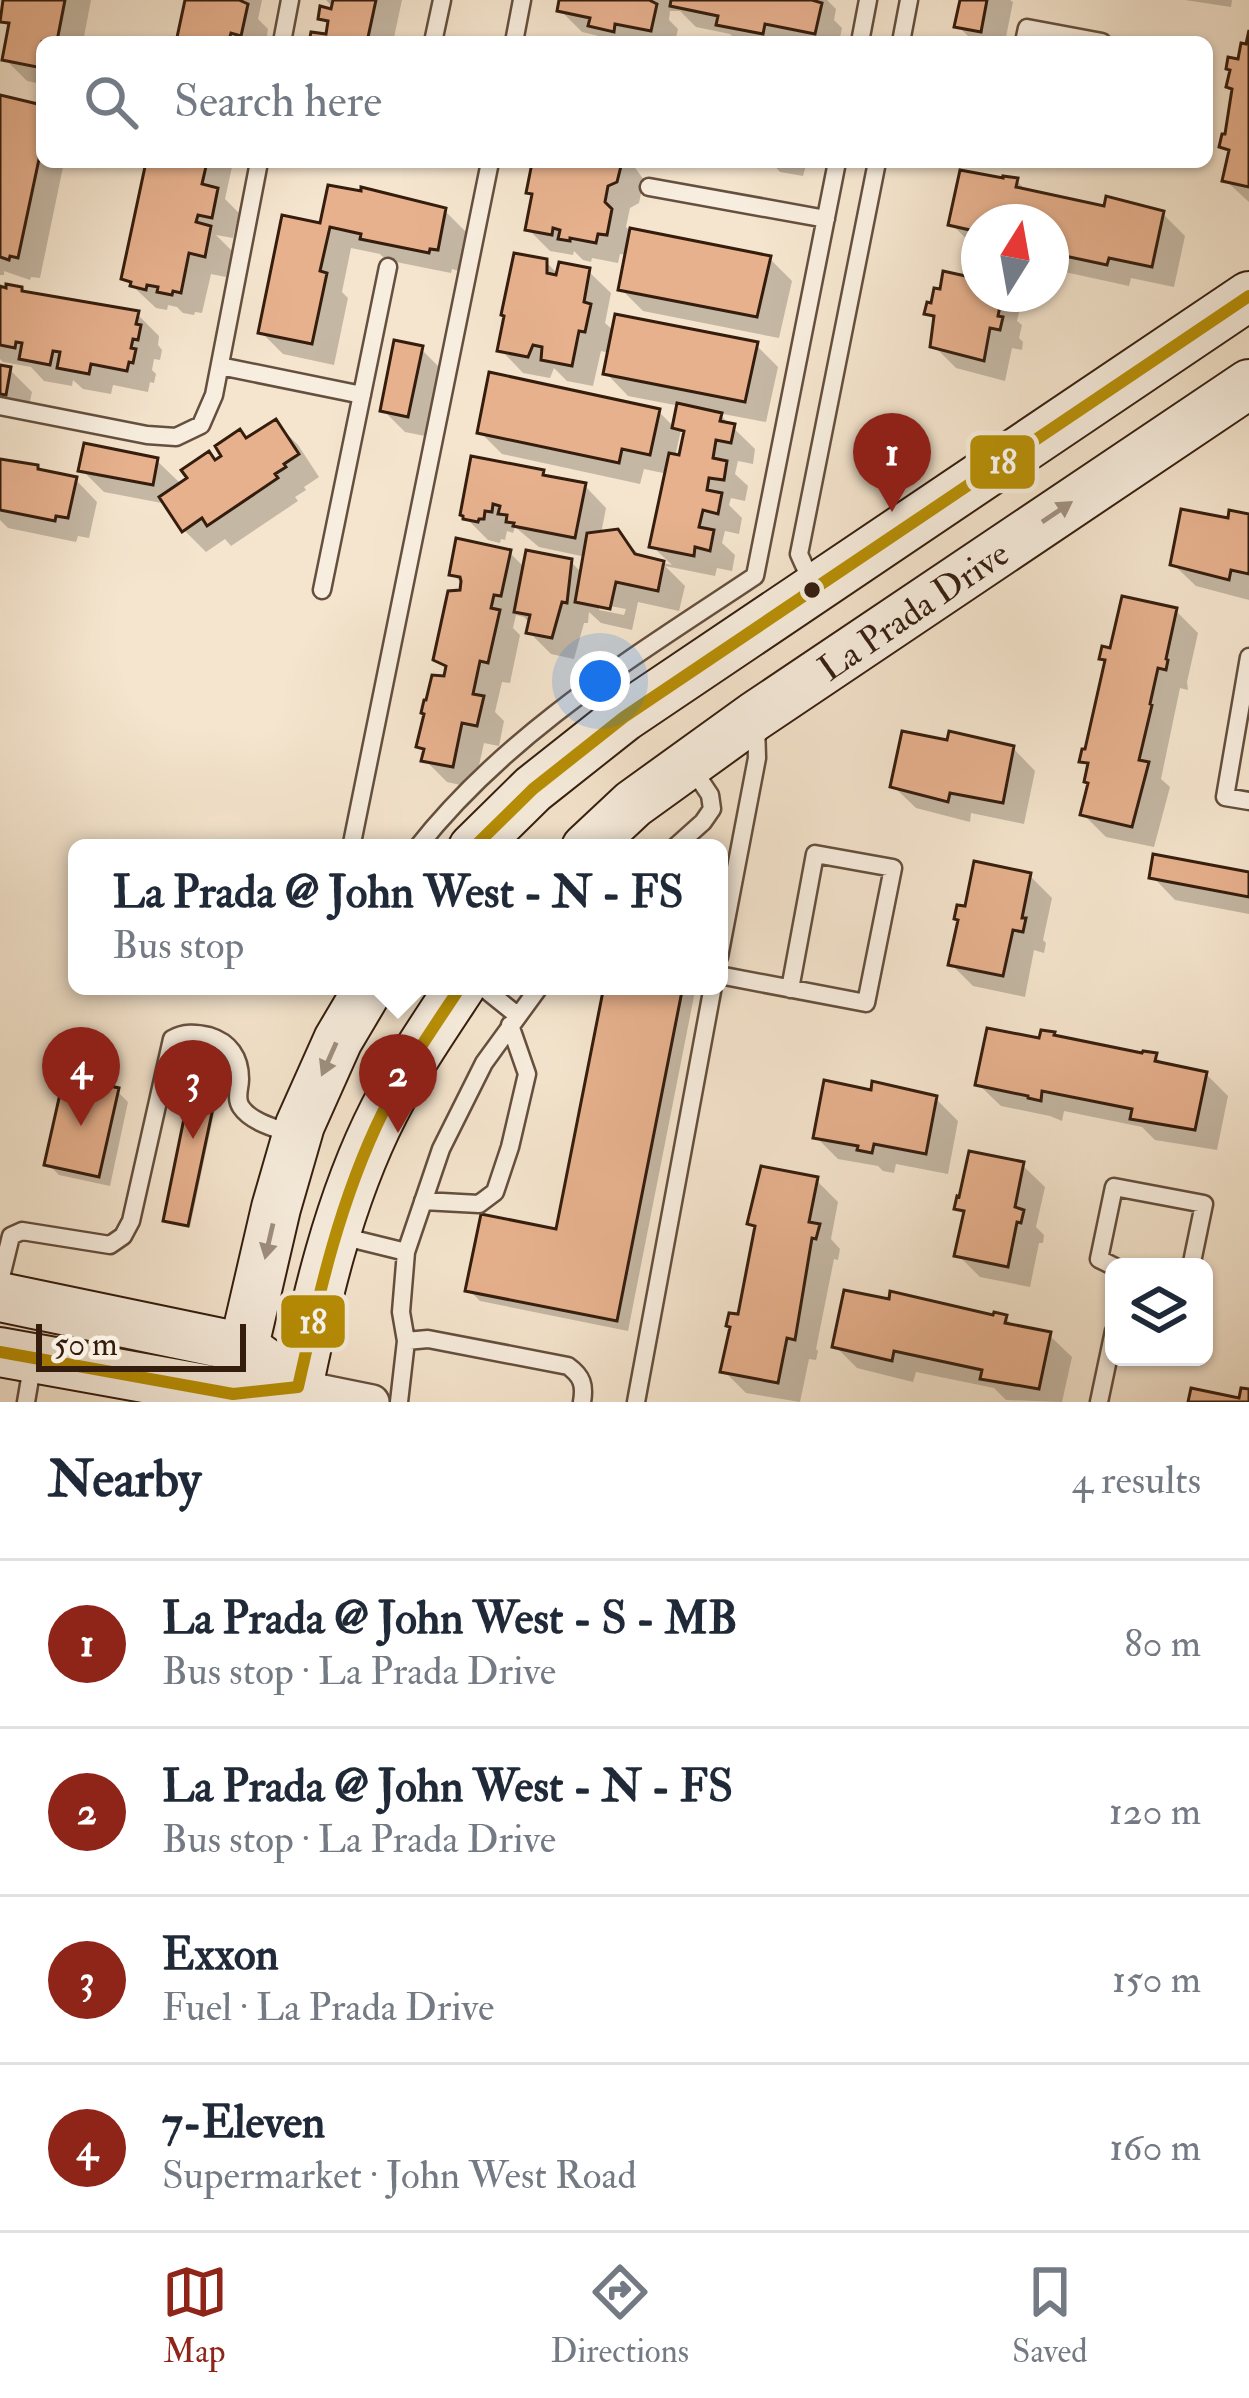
<!DOCTYPE html>
<meta charset="utf-8">
<style>
body{margin:0;font-family:"IM FELL Double Pica",serif;background:#f6f6f7;color:#1f2937}
.controls{position:absolute;right:36px;bottom:36px;display:grid;overflow:hidden;border-radius:18px;box-shadow:0 3px 9px #0004}
.controls button{width:108px;height:108px;display:grid;place-items:center;padding:0;border:0;border-bottom:3px solid #e0e1e3;background:#fff;color:#1f2937;font:60px sans-serif}
.compass{position:absolute;left:961px;top:204px;width:108px;height:108px;border-radius:50%;background:#fff;box-shadow:0 3px 9px #0004;rotate:11deg}
.scale{position:absolute;left:36px;bottom:30px;width:210px;box-sizing:border-box;padding-left:12px;border:6px solid #351d0e;border-top:0;font-size:33px;line-height:42px;white-space:nowrap;color:#351d0e;-webkit-text-stroke:9px #f8eedf;paint-order:stroke}
.you{position:absolute;left:600px;top:681px;width:42px;height:42px;margin:-30px;border:9px solid #fff;border-radius:50%;background:#1a73e8;box-shadow:0 0 0 18px #1a73e833}
.badge{display:grid;place-items:center;width:78px;height:78px;border-radius:50%;background:#8f2418;color:#fff;font-size:39px;font-weight:700}
.pin{position:absolute;translate:-50% -99px;filter:drop-shadow(0 3px 6px #0008)}
.pin::after{content:'';position:absolute;top:63px;width:42px;height:36px;background:inherit;clip-path:polygon(0 0,100% 0,50% 100%)}
.popup{position:absolute;left:68px;top:839px;width:660px;height:156px;box-sizing:border-box;display:grid;place-content:center;border-radius:18px;background:#fff;filter:drop-shadow(0 3px 9px #0005);font-size:39px;white-space:nowrap;color:#747a83}
.popup b{font-size:45px;color:#1f2937}
.popup::after{content:'';position:absolute;left:50%;top:100%;margin-left:-24px;border:24px solid transparent;border-top-color:#fff}
.list{margin:0;padding:0;list-style:none}
h2{display:flex;justify-content:space-between;align-items:center;height:156px;margin:0;padding:0 48px;font-size:51px}
h2 small{font-size:39px;font-weight:400;color:#747a83}
.list li{display:grid;grid-template-columns:78px 1fr auto;gap:36px;align-items:center;box-sizing:border-box;height:168px;padding:0 48px;border-top:3px solid #e0e1e3}
.list b{display:block;font-size:45px;white-space:nowrap}
.list p{margin:0;font-size:39px;white-space:nowrap;color:#747a83}
.list em{font-size:39px;font-style:normal;color:#747a83}
.icon{flex:none;width:66px;height:66px;fill:none;stroke:currentColor;stroke-width:2;stroke-linecap:round;stroke-linejoin:round}
.map{position:relative;flex:none;width:1249px;height:1402px;overflow:hidden}
.search{position:absolute;background:#fff;box-shadow:0 3px 9px #0004;left:36px;right:36px;top:36px;height:132px;display:flex;align-items:center;gap:30px;box-sizing:border-box;padding:0 42px;border-radius:18px;color:#747a83;font-size:45px}
.sheet{height:828px;background:#fff}
nav{display:flex;justify-content:space-around;align-items:center;box-sizing:border-box;height:168px;border-top:3px solid #e0e1e3;background:#fff;font-size:33px;color:#747a83}
nav a{display:grid;justify-items:center;gap:6px}
nav .on{color:#8f2418}
.map>svg:first-child{display:block}
.shadow{fill:#0003;fill-rule:evenodd}
.building{fill:#e7b18e;stroke:#351d0e;stroke-width:3}
.lines{fill:none;stroke-linecap:round;stroke-linejoin:round}
.lane-casing{stroke:#654f3e;stroke-width:21}
.street-casing{stroke:#654f3e;stroke-width:38}
.secondary-casing{stroke:#351d0e;stroke-width:52}
.lane{stroke:#f8eedf;stroke-width:16}
.street{stroke:#f8eedf;stroke-width:33}
.secondary{stroke:#f8eedf;stroke-width:48}
.bus-1-casing{stroke:#f8eedf;stroke-width:21}
.bus-1{stroke:#b88f05;stroke-width:12}
.oneway{fill:#a09081}
.bus-dot{fill:#351d0e;stroke:#f8eedf;stroke-width:4.5}
.labels{text-anchor:middle;stroke-width:9;stroke-linejoin:round;paint-order:stroke}
.street-label{font-size:36px;fill:#351d0e;stroke:#f8eedf}
.line-badge{stroke:#f8eedf;stroke-width:4.5}
.badge-label{font-size:33px;text-anchor:middle;font-weight:bold;fill:#fff}
</style>
<div class="map">
<svg width="1249" height="1402" viewBox="0 0 1249 1402">
<rect width="100%" height="100%" fill="#f5e5ce"/>
<filter id="stains"><feTurbulence type="fractalNoise" baseFrequency=".00167" numOctaves="4"/><feColorMatrix values="0 0 0 0 .2 0 0 0 0 .09 0 0 0 0 .02 0 0 0 .5 -.17"/></filter>
<radialGradient id="worn" r=".72"><stop offset=".6" stop-color="#630" stop-opacity="0"/><stop offset="1" stop-color="#630" stop-opacity=".3"/></radialGradient>
<path class="shadow" d="M6 0H91L83 42H42V84L27 81 5 59 11 30 2 20Z
M188 0H262L258 19 268 29 266 42H179Z
M326 0H402L393 42H312L328 38 330 27 321 18 339 13Z
M562 0H827L836 9 834 20 842 28 839 42H738L730 34 696 27 680 11H670L669 20 678 29 675 42H608L603 37 582 32 560 10Z
M963 0H1010L1013 2 1005 42H974L958 26Z
M1185 0H1232L1231 7Z
M1249 44V202L1225 180 1231 155 1222 146 1228 138 1240 63Z
M0 98 42 108V162H64L40 278 31 277 30 280 4 271V275H0Z
M149 162H227L232 167 225 199 239 213 233 238 216 235 232 251 226 277 211 274 202 313 195 312 194 315 183 313 177 307 168 305 167 310 156 308 124 278Z
M542 162H631L644 180 639 203 630 208 626 227 630 231 770 259 792 281 779 338 643 311 621 289 628 255 620 254 618 263 592 258 591 262 583 260 574 251 573 255 550 251 528 229 534 197 529 192Z
M771 162H807L803 176 780 172Z
M1017 181 1028 193 1106 209 1163 214 1185 236 1174 287 1131 278 1129 286 1051 269V222H979V247L974 246 951 224Z
M445 211 467 233 459 271 452 269 451 273 386 260 380 254 351 248 342 292 348 298 334 365 283 354 261 332 322 226Z
M546 262 559 275 588 271 611 293 605 323 615 332 756 345 778 367 766 422 718 413 755 449 753 464 738 461 735 474 748 486 745 501 731 498 729 505 742 518 739 534 725 531 722 543 735 555 732 571 717 568 715 576 665 566 685 586 679 611 638 602 632 630 601 623 589 612 588 623H584L574 659 551 654 529 632 531 624 524 617 516 615 513 628 520 635 510 683 502 682 495 712 504 721 499 746 484 743 474 788 447 782 425 760 426 752 420 746 448 671 436 659 464 585 452 574 510 553 525 568 571 562 583 574 586 557 539 547 515 527 513 533 507 531 505 540 501 539 500 543 488 540 466 518 543 472 549 479 584 485 606 508 601 534 617 532 643 559 672 565 652 546 668 474 644 469 640 484 502 454 480 432 658 411 675 428 680 406 628 396 606 373 610 353 601 351 593 386 567 381 554 368 550 378 523 373 501 350ZM681 430 687 431 681 458 675 457ZM599 604 626 609 624 615 599 610Z
M979 282V294H1007L1020 308 1017 321 1022 325 1019 338 1023 342 1022 350 1012 348 1005 381 956 368 934 346 936 322 928 313 942 292Z
M0 289 137 314 159 336 158 345 162 350 160 360 154 359 152 370 156 374 154 383 150 382 148 392 113 385 111 394 83 389 73 380 72 386 44 381 31 367 3 362 0 359Z
M421 349 443 371 430 437 405 432 383 410Z
M0 368 10 370 32 392 27 416 0 410Z
M276 423 298 445 319 477 304 487 306 490 295 497 298 501 231 546 225 539 206 552 184 530 167 504 104 492 82 470 156 460 179 482 177 489Z
M0 462 37 468 42 472 75 479 97 502 89 538 78 536 76 542 8 528 0 520Z
M1249 518V600L1196 586 1173 564 1230 522Z
M1176 611 1198 633 1187 682 1188 690 1180 688 1161 779 1170 787 1154 847 1106 837 1083 814 1090 784V768L1083 761 1107 663 1103 658Z
M1013 748 1035 771 1024 824 971 813 970 822 916 808 893 786Z
M1249 875V914L1175 900 1153 877Z
M1030 876 1052 898 1043 940 1046 943 1044 953 1034 950 1025 997 973 986 951 964Z
M607 986H696L628 1331 480 1301 469 1290 559 1233Z
M1155 1056 1165 1066 1206 1074 1228 1096 1217 1150 1155 1140 1142 1127 1064 1111 1062 1121 1050 1116 1001 1106 978 1084Z
M222 1058 225 1061 190 1227 169 1223 166 1220Z
M117 1091 128 1102 110 1186 59 1175 48 1164Z
M874 1093 935 1098 958 1121 948 1174 896 1164 894 1173 883 1171 878 1166 838 1159 816 1137Z
M1022 1165 1045 1187 1036 1227 1044 1235 1043 1243H1039L1030 1287 980 1277 958 1255 966 1217 957 1208Z
M816 1180 838 1202 831 1239 840 1249 838 1260 834 1259 816 1349 818 1351 816 1360 809 1359 800 1402 746 1393 724 1371 740 1318 757 1230 751 1223Z
M891 1303 1005 1318 1016 1328 1049 1335 1072 1357 1062 1402 1006 1400 994 1388 916 1372 913 1382 857 1368 835 1346Z"/>
<path class="building" d="M3 0H65L57 41 42 42V68L2 60 9 23 0 22Z
M185 0H239L248 4 241 36 231 33 229 40 238 42H176Z
M333 0H376L367 42H309L311 32 326 34 328 21 318 19 320 6 331 9Z
M559 0H649L657 4 651 31 615 24 614 32 588 26 590 18 557 11Z
M671 0H812L822 3 815 34 765 24 763 34 716 25 718 16 670 6Z
M960 0H987L981 32 954 27Z
M1249 30V187L1222 181 1229 150 1219 147 1222 134H1225L1232 89 1226 87 1230 70 1226 69 1228 57 1238 59 1241 43 1246 44Z
M0 95 42 105V145L18 258 10 256 9 260 0 257Z
M146 162H207L202 184 218 188 212 218 198 215 196 222 211 226 205 257 189 253 181 293 173 291 172 295 157 292 158 287 147 285 146 290 130 286 131 282 121 279Z
M538 162H622L617 182 608 186 605 202 612 209 607 235 598 234 596 243 570 238V241L558 239 560 230 553 228 552 235 525 230 532 194 526 193 532 163 538 164Z
M960 170 1003 178V176L1018 178 1016 187 1104 206 1106 196 1164 211 1152 267 1109 258 1107 265 1051 253V222H979V232L948 225Z
M328 185 361 191V187L446 208 438 250 430 249 429 253 360 239 361 234 330 227 320 271 327 273 312 344 258 333 282 215 320 223Z
M630 228 771 256 757 317 618 290Z
M514 253 547 259V273L556 275 559 262 590 268 584 302 591 304 585 332 579 331 572 366 541 360 542 347 533 345 528 357 497 351 504 316 501 315Z
M943 271 979 279V294H997L996 300 1001 301 998 316 1003 317 1000 330 990 328 984 361 930 347 934 316 924 314 927 302 931 303 934 288 940 289Z
M6 284 22 287V291L139 311 136 324 141 325 138 340 133 339 131 348 136 349 133 363 129 362 127 371 91 364 89 374 57 368 60 352 53 351 50 365 19 359 22 343 16 342 15 348 0 345V286L6 288Z
M615 314 758 342 745 402 603 374Z
M394 340 423 346 408 417 380 411Z
M0 365 11 367 6 395 0 394Z
M489 372 660 409 650 455 622 449 619 463 477 433Z
M677 403 722 413 720 421 735 424 731 443 716 440 713 458 727 461 724 480 709 478 707 490 722 493 718 514 703 510 699 527 714 530 710 551 695 547 694 556 649 547 669 453 679 455 684 431 672 428Z
M276 419 299 454 284 464 286 467 275 474 278 478 207 526 202 518 182 532 159 497 187 478 181 470 209 451 215 460 221 456 215 446 240 429 246 438Z
M84 443 158 458 153 485 78 471Z
M471 456 544 470 543 475 586 483 575 538 513 526 514 523 506 522 507 515 498 514 500 506 493 504 492 512 485 511 484 519H479L478 522 463 519V516L460 515Z
M0 459 38 465V469L77 477 68 518 56 516 55 521 0 510Z
M1181 509 1228 518 1229 510 1249 514V574L1231 570 1229 580 1170 565Z
M618 529 635 554 664 561 658 591 616 582 610 609 575 602 587 533Z
M456 538 511 550 501 596 494 595 491 608 500 610 488 663 480 661 473 694 484 696 477 726 462 723 453 767 421 761 424 749 416 747 424 714 421 713 424 700H426L432 675 444 676 446 666 433 660 448 591 460 590 461 581 460 577 449 575Z
M526 550 572 559 567 603 562 602 552 638 526 633 530 615 514 612Z
M1122 596 1177 608 1166 659 1168 660 1166 670 1158 668 1150 704 1152 705 1139 760 1149 762 1132 827 1080 815 1088 783 1084 782 1088 763 1079 762 1082 749H1085L1105 660 1099 659 1102 646 1110 648Z
M902 731 947 740 949 731 1014 746 1003 803 950 793 948 802 890 787Z
M1153 854 1249 872V897L1149 878Z
M974 861 1031 873 1022 918H1026L1023 932 1013 930 1003 976 948 965 958 920 954 919 957 905 965 906Z
M604 986H683L617 1321 465 1291 481 1214 556 1229Z
M987 1028 1039 1038 1041 1030 1055 1032 1054 1035 1142 1053 1143 1051 1157 1053 1155 1061 1207 1072 1195 1130 1130 1119 1132 1109 1042 1091 1041 1101 1028 1098V1096L975 1085Z
M198 1050 224 1056 188 1226 163 1221Z
M64 1076 119 1088 99 1177 44 1165Z
M824 1080 871 1090 872 1081 937 1096 926 1154 874 1144 872 1153 857 1150 858 1146 813 1138Z
M969 1151 1024 1162 1015 1207 1024 1210 1021 1223 1017 1222 1008 1267 954 1256 964 1211 954 1209 957 1196 959 1197Z
M761 1166 818 1177 809 1222 820 1224 816 1239 812 1238 795 1340 787 1338 778 1383 720 1372 730 1327 726 1326 729 1313 738 1314 755 1226 747 1224Z
M844 1290 889 1299 890 1291 993 1315 994 1312 1007 1315 1005 1323 1051 1332 1039 1389 980 1379 982 1370 894 1351 892 1361 832 1347Z
M1191 1388 1239 1398 1241 1388 1249 1389V1402H1188Z"/>
<g class="lines">
<g class="lane-casing">
<path id="lane" d="M282 42 290 0
M433 42 442 0
M514 42 522 0
M860 42 868 0
M901 42 909 0
M1024 42 1027 28 1102 42
M649 187 826 219
M220 366 362 395
M0 406 147 435 176 437 201 425 214 395 259 162
M812 583 799 554 877 162
M322 590 388 267
M1249 657 1225 797 1249 801
M351 848 490 162
M417 848C507 733 635 656 755 576L837 162
M674 848 703 822 712 809 710 795 692 768
M719 957 757 758 756 723
M719 975 866 1003 893 868 815 854 790 989
M481 986 517 1015
M423 1201 479 1204 495 1192 510 1147 527 1074 510 1025
M337 1235 406 1252
M1115 1267 1099 1259 1114 1187 1204 1204 1191 1267
M0 1281 11 1236 22 1231 110 1245 123 1236 131 1221 172 1039C184 1032 196 1033 209 1036 229 1042 240 1057 240 1079 240 1089 235 1098 241 1107 251 1122 275 1128 292 1134
M406 1341 428 1339 568 1366C582 1376 585 1385 582 1402
M26 1402 33 1361
M399 1402 406 1341 401 1312 406 1252 441 1149 484 1063 540 986
M636 1402 713 986
M1099 1402 1114 1331"/>
</g>
<g class="street-casing">
<path id="street" d="M298 1387 372 1402"/>
</g>
<g class="secondary-casing">
<path id="secondary" d="M473 848 533 789 624 717 1249 296
M586 848 633 804 755 716 1249 384
M0 1297 245 1348 270 1366
M0 1352 233 1394 263 1391
M231 1402 276 1208 300 1125 338 1040 370 986
M295 1402C315 1304 338 1201 384 1111 406 1068 434 1027 461 986"/>
</g>
<use href="#lane" class="lane"/>
<use href="#street" class="street"/>
<use href="#secondary" class="secondary"/>
<g class="bus-1-casing">
<path id="bus-1" d="M473 848 533 789 624 717 1249 296
M0 1352 233 1394 298 1387C319 1293 340 1199 383 1112 405 1068 434 1027 461 986"/>
</g>
<use href="#bus-1" class="bus-1"/>
</g>
<defs><path id="oneway-solid" d="M-6-.8H1V-3.2L6.5 0L1 3.2V.8H-6Z" transform="scale(3)"/></defs>
<g class="oneway">
<use href="#oneway-solid" transform="translate(1057 512) rotate(-34)"/>
<use href="#oneway-solid" transform="translate(329 1059) rotate(114)"/>
<use href="#oneway-solid" transform="translate(269 1241) rotate(103)"/>
</g>
<circle class="bus-dot" cx="812" cy="590" r="10"/>
<g class="labels">
<g class="street-label">
<text transform="translate(913 610) rotate(-34)" y="13">La Prada Drive</text>
</g>
</g>
<g class="line-badge">
<rect x="968" y="433" width="69" height="58" rx="12" fill="#b88f05"/>
<rect x="279" y="1293" width="68" height="57" rx="12" fill="#b88f05"/>
</g>
<g class="badge-label">
<text x="1003" y="473">18</text>
<text x="313" y="1333">18</text>
</g>
<rect width="100%" height="100%" filter="url(#stains)"/>
<rect width="100%" height="100%" fill="url(#worn)"/>
</svg>
<div class="controls">
<button><svg class="icon" aria-label="layers" viewBox="0 0 24 24"><path d="M12 4l9 5-9 5-9-5zM3 14l9 5 9-5"/></svg></button>
</div>
<svg class="compass" viewBox="-18 -18 36 36"><path d="M0-13l5 13h-10z" fill="#e53935"/><path d="M0 13l5-13h-10z" fill="#747a83"/></svg>
<div class="scale">50 m</div>
<div class="you"></div>
<div class="pin badge" style="left:892px;top:512px">1</div>
<div class="pin badge" style="left:398px;top:1133px">2</div>
<div class="popup"><b>La Prada @ John West - N - FS</b>Bus stop</div>
<div class="pin badge" style="left:193px;top:1139px">3</div>
<div class="pin badge" style="left:81px;top:1126px">4</div>
<div class="search"><svg class="icon" aria-label="search" viewBox="0 0 24 24"><circle cx="10" cy="10" r="6"/><path d="M15 15l6 6"/></svg>Search here</div>
</div>
<section class="sheet">
<h2>Nearby<small>4 results</small></h2>
<ul class="list">
<li><span class="badge">1</span><div><b>La Prada @ John West - S - MB</b><p>Bus stop · La Prada Drive</p></div><em>80 m</em></li>
<li><span class="badge">2</span><div><b>La Prada @ John West - N - FS</b><p>Bus stop · La Prada Drive</p></div><em>120 m</em></li>
<li><span class="badge">3</span><div><b>Exxon</b><p>Fuel · La Prada Drive</p></div><em>150 m</em></li>
<li><span class="badge">4</span><div><b>7-Eleven</b><p>Supermarket · John West Road</p></div><em>160 m</em></li>
</ul>
</section>
<nav>
<a class="on"><svg class="icon" aria-label="map" viewBox="0 0 24 24"><path d="M3 6l6-2 6 2 6-2v14l-6 2-6-2-6 2zM9 4v14M15 6v14"/></svg>Map</a>
<a><svg class="icon" aria-label="directions" viewBox="0 0 24 24"><path d="M12 3l9 9-9 9-9-9zM9 14v-3h6M13 9l2 2-2 2"/></svg>Directions</a>
<a><svg class="icon" aria-label="saved" viewBox="0 0 24 24"><path d="M7 4h10v16l-5-4-5 4z"/></svg>Saved</a>
</nav>
